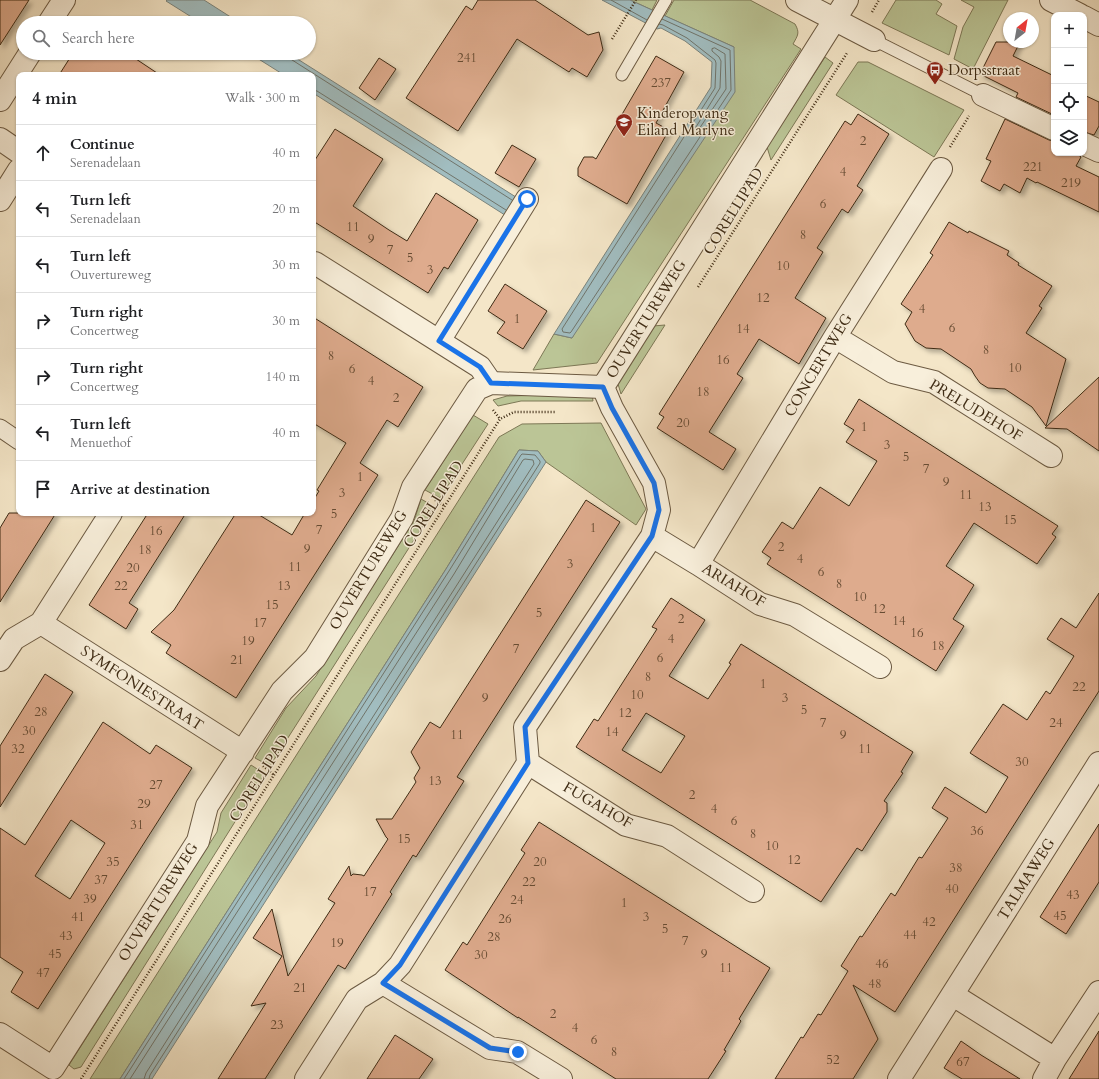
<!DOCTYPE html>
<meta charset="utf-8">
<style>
body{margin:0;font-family:Cardo,serif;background:#f6f6f6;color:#202124}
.controls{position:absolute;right:12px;top:12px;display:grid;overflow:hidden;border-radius:8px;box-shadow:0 1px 3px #0004}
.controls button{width:36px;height:36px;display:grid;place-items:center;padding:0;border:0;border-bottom:1px solid #e0e0e0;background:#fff;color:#202124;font:20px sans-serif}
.compass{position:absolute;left:1003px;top:12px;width:36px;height:36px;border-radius:50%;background:#fff;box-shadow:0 1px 3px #0004;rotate:31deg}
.stop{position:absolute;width:12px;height:12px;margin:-9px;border:3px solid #1a73e8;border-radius:50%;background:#fff}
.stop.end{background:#1a73e8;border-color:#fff;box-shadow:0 1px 4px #0008}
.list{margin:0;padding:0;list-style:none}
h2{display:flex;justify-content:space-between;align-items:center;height:52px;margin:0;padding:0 16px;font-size:17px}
h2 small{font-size:13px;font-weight:400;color:#757577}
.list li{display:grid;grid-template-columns:26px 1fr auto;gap:12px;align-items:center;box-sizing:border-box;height:56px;padding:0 16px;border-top:1px solid #e0e0e0}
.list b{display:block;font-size:15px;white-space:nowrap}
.list p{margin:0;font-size:13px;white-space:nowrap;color:#757577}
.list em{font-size:13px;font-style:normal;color:#757577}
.icon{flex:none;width:22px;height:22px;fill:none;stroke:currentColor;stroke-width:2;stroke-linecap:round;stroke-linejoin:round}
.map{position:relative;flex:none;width:1099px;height:1079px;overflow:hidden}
.search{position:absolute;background:#fff;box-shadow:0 1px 3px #0004;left:16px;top:16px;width:300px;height:44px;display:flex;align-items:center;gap:10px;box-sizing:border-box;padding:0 14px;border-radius:22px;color:#757577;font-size:15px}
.panel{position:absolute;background:#fff;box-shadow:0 1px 3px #0004;left:16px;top:72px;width:300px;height:444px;border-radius:8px}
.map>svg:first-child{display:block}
.green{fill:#bbc596;stroke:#7d7856}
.water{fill:#a1bdc0;stroke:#7a837c}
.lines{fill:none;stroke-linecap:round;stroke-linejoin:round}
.shore{stroke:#70746a;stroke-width:1}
.building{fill:#deab8d;stroke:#3f2c15;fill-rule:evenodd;filter:url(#shadow)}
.service-casing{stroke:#6c5a42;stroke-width:13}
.pedestrian-casing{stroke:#6c5a42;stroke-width:19}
.minor-casing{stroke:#6c5a42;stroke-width:24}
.path{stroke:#3f2c15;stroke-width:2.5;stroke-dasharray:1 2;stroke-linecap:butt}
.service{stroke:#f8efdb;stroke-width:11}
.pedestrian{stroke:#f8efdb;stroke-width:17}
.minor{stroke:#f8efdb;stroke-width:22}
.route{stroke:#1a73e8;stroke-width:5}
.labels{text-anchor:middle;stroke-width:3;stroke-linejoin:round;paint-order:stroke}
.number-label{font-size:13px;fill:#674c33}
.poi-label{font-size:15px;fill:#3f2c15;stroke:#f8efdb;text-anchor:start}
.street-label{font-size:15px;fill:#3f2c15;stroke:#f8efdb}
</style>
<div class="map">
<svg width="1099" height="1079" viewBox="0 0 1099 1079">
<defs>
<filter id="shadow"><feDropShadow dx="3.5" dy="3.5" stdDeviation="2" flood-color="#0004"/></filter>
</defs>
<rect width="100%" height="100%" fill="#f4e6c8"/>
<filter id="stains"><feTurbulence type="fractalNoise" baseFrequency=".005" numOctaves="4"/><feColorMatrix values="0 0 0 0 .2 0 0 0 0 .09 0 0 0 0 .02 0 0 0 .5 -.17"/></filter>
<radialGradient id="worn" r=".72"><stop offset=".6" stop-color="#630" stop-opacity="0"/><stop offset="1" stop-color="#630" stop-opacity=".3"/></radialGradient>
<path class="green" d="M630 0H657L652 10Z
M674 0H750L795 24C800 33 798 35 793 44L801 49 597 363 533 370 554 334 572 338 734 47 665 16Z
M896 0H936L942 4 936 14 957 26 949 55 882 23Z
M961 0H1008L973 69 954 59 963 27 974 7Z
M825 57 833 63 771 160 767 147Z
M858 62H868L964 110 934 157 836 95Z
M665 325 621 394 618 384 653 326Z
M592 394 593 401H521L498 406 493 400 507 396Z
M473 415 488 424 440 498 425 490Z
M601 423 646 509 636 525 546 462 538 451 519 450 446 569 120 1079H90L499 437 522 424Z
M421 499 435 507 270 766 255 758 286 708 316 676 414 521Z
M251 765 265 774 81 1067 74 1069 69 1065 217 832 221 813Z"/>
<path class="water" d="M167 0H204L240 23H201L166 1Z
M602 0H630L734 47 735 92 572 338 554 334 711 87 712 62 685 41 661 28 657 29Z
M249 53H288L519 199 508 217 313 93V75H284Z
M519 450 538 451 546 462 152 1079H120L446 569Z"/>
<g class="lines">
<path class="shore" d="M611 0 647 20
M659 24 663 25 687 38 715 60 716 63 715 88 562 329 563 332 570 333 571 332 731 90 730 50 662 19
M715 48 725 54 726 89 699 129 697 130 696 129V127L720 88 721 61 719 57 712 51V49Z
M286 53 287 56 289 58 512 200
M313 90 317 91 506 210
M124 1079 449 571 521 455 522 454 535 455 540 461V463L150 1075 149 1079
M130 1079 454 574 523 460 525 459 533 460 534 464 146 1073 144 1079"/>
</g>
<path class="building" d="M0 0H29L0 45Z
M478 0H535L588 35 599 32 603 50 587 77 572 68 569 72 517 39 458 131 406 98 466 6 472 10Z
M996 42H1020L1013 56 1054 76V115L1016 97 1018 93 980 74Z
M73 53H127L160 75H59Z
M656 56 684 72 656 123 669 130 627 204 578 176V168L584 157H593L596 159Z
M379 58 396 69 375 100 359 88Z
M1084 95 1099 102V126L1094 135 1084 132Z
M858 114 889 134 857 186 863 190 848 213 842 209 817 248 823 252 795 298 826 318 799 364 759 339 737 374 743 378 709 432 736 449 723 470 657 428 664 417 659 414 845 121 851 125Z
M1005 119 1049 140 1054 141V153H1076L1081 157 1076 166 1099 177V212L1037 182 1036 183 1027 178 1020 193 1004 184 1000 191 981 181 991 161 986 159Z
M335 129 383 159 353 206 389 230 407 241 436 193 478 220 448 269 444 267 428 293 313 221V163Z
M512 145 536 159 519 187 495 173Z
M949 222 968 233 969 231 1009 251 1007 255 1019 263 1018 265 1052 286 1039 306 1042 308 1026 333 1066 359 1046 426 1032 407 1005 389 988 388 980 383 975 376 971 369 941 349 926 348 915 341 905 324 912 312 901 304 933 255 930 253Z
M505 284 547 311 523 349 497 333 505 322 488 311Z
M313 317 423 387 398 427 387 420 360 463 378 475 236 698 166 653 171 645 151 632 174 610 236 513H256L292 535 305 513H313V501L319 491 317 490 346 443 313 423Z
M1099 377V451L1067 429 1045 428Z
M859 399 1058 526 1052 534 1056 537 1037 564 974 523 946 566 974 585 953 619 964 626 936 671 767 564 771 558 762 552 782 522 793 529 820 487 849 506 877 461 846 442 854 430 844 424Z
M586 500 620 522 457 777 464 781 416 857 413 855 390 892 392 894 377 918 345 969 338 965 265 1079H218L266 1003 251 1006 282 956 253 938 272 909 288 976 335 903 328 899 349 866 351 876 353 874 362 875 364 876 388 839 386 837 376 819H392L416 782 414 778 420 768 411 752 430 722 440 728Z
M9 513H56L0 602V528Z
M148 513H186L129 603 138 609 126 629 89 605Z
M1099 593V691L895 1012 853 985 878 1039 853 1079H775L801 1037 803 1038 818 1014 821 1015 848 971 841 966 860 936 862 937 891 893 895 896 919 857 922 858 948 818 932 808 945 787 986 813 1008 777 970 753 1003 704 1027 720 1046 691 1050 694 1074 656 1047 639 1061 618 1076 628Z
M671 598 705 620 669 676 708 699 731 664 729 663 741 644 913 752 901 772 903 773 884 801 887 803V812L862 851 857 848 821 902 576 747 594 719 598 721 657 629 652 627ZM646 713 685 736 661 773 622 750Z
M45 674 73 692 0 807V746Z
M103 722 150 754 156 745 192 768 38 1009 11 992 23 972 0 957V828L25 845ZM71 820 105 843 70 899 35 876Z
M539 822 770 968 739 1019 741 1021 724 1050 726 1051 708 1079H616L518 1017V1018L445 970 463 942 467 945 525 853 521 850Z
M1099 824V882L1066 934 1040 917Z
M1099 1031V1079H1069Z
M395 1035 433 1059 419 1079H367Z
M961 1041 981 1055 1020 1079H962L944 1068Z"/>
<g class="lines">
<g class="service-casing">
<path id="service" d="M874 40 983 95
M622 75 666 0"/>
</g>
<g class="pedestrian-casing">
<path id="pedestrian" d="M0 428 19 441"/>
</g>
<g class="minor-casing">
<path id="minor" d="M797 0 874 40
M1051 0 1080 15
M1084 17 1099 25
M49 23 64 0
M983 95 1054 129
M0 100 30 53
M0 139 19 152
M1084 144 1099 151
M0 200 19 170
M313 263H315L480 367 491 383
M835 337 893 372 934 382 1051 456
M439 341 527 199
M603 387 847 0
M652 536 698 564 760 604 795 615 880 667
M698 564 835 337 941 169
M41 623 243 752
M0 660 14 639 41 623 111 513
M528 763 626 825 667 836 753 891
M383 983 490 1048 517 1052 561 1079
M953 995 1055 1059
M0 1034 53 1068 198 841 207 806 282 691 315 658 402 518 413 487 477 389 491 383 603 387
M306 1079 357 999 383 983 400 965 528 763 525 727 652 536 659 510 654 483 612 408 603 387
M899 1079 1099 763
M1044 1079 1055 1059 1099 992"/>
</g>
<path class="path" d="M872 12 879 0
M612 39 636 0
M950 147 969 116
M698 287 847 53
M493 410 500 419
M435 500 445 506
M263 766 274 775
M81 1079 500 419 514 412H556"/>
<use href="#service" class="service"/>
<use href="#pedestrian" class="pedestrian"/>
<use href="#minor" class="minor"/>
</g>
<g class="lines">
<path class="route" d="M518 1052 490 1048 383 983 400 965 528 763 525 727 652 536 659 510 654 483 612 408 603 387 491 383 480 367 439 341 527 199"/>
</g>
<defs>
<g id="bus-pin" transform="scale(0.9)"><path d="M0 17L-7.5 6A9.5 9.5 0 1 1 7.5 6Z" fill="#8f2418" stroke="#f8efdb"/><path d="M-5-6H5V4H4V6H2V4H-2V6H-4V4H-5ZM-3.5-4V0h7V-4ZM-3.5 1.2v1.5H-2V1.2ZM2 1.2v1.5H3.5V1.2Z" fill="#fff"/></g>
<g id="school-pin" transform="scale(0.9)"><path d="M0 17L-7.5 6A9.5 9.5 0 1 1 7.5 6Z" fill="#8f2418" stroke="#f8efdb"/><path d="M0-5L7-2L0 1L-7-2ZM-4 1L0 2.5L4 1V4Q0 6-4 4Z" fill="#fff"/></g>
</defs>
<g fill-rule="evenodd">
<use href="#bus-pin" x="935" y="70"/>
<use href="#school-pin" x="624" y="122"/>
</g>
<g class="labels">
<g class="number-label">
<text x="467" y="62">241</text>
<text x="661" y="87">237</text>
<text x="863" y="145">2</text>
<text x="1033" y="171">221</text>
<text x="843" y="176">4</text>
<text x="1071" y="187">219</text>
<text x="823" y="208">6</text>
<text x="353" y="231">11</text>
<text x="803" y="239">8</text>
<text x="371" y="243">9</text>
<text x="390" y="254">7</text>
<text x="410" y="262">5</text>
<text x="783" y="270">10</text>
<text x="430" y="274">3</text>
<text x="763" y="302">12</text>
<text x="922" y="313">4</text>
<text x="517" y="323">1</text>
<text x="952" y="332">6</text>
<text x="743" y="333">14</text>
<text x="986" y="354">8</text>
<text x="331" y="360">8</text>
<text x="723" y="364">16</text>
<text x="1015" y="372">10</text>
<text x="352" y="373">6</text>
<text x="371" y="385">4</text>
<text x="703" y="396">18</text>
<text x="396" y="402">2</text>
<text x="683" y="427">20</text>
<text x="864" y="431">1</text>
<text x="887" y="449">3</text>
<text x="906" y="461">5</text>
<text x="926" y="473">7</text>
<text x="360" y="481">1</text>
<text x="946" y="486">9</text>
<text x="342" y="497">3</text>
<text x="966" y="499">11</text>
<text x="985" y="511">13</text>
<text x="334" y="518">5</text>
<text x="1010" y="524">15</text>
<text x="593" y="532">1</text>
<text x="319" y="534">7</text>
<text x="156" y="535">16</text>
<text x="781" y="551">2</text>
<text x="307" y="553">9</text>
<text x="145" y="554">18</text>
<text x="800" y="563">4</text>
<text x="570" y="568">3</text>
<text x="295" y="571">11</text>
<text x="133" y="572">20</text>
<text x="821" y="576">6</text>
<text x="839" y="588">8</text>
<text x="121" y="590">22</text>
<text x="284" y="590">13</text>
<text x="860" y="601">10</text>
<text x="272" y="609">15</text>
<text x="879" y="613">12</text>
<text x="539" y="617">5</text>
<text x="681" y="623">2</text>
<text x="899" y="625">14</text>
<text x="260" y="627">17</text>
<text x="917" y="637">16</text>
<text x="671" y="643">4</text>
<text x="248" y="645">19</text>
<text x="938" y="650">18</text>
<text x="516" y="653">7</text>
<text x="660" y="662">6</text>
<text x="237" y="664">21</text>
<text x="648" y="681">8</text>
<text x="763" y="688">1</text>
<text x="1079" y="691">22</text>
<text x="637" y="699">10</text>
<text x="485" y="702">9</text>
<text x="785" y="702">3</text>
<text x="804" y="714">5</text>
<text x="41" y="716">28</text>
<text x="625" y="717">12</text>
<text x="823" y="727">7</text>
<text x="1056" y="727">24</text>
<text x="29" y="735">30</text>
<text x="612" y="736">14</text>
<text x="457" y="739">11</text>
<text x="843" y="739">9</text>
<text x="18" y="753">32</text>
<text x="865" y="753">11</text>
<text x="1022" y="766">30</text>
<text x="435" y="785">13</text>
<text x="156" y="789">27</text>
<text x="692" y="799">2</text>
<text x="144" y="808">29</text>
<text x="714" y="813">4</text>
<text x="734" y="825">6</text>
<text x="137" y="829">31</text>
<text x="977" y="835">36</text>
<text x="753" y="838">8</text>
<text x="404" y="843">15</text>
<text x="772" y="850">10</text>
<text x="794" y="864">12</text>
<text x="113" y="866">35</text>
<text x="540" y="866">20</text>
<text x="956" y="872">38</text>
<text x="101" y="884">37</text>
<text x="529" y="886">22</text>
<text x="952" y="893">40</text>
<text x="370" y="896">17</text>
<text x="1073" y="899">43</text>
<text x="90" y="903">39</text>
<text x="517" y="904">24</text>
<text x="624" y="907">1</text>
<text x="1060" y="920">45</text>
<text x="78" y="921">41</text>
<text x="646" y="921">3</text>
<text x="505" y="923">26</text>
<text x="929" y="926">42</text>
<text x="665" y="933">5</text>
<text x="910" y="939">44</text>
<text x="66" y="940">43</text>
<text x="494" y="941">28</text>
<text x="685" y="945">7</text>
<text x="337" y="947">19</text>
<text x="55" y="958">45</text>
<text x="704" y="958">9</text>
<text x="481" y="959">30</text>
<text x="882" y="968">46</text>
<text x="726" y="972">11</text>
<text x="43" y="977">47</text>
<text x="875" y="988">48</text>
<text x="300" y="992">21</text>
<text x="553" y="1018">2</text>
<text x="277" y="1029">23</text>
<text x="575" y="1032">4</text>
<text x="594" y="1044">6</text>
<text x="614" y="1056">8</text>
<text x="833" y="1064">52</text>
<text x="963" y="1066">67</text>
</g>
<g class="poi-label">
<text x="948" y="75">Dorpsstraat</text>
<text x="637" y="118">Kinderopvang<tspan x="637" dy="17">Eiland Marlyne</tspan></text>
</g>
<g class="street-label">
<text transform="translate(733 211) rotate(-58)" y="5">CORELLIPAD</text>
<text transform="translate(646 319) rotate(-58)" y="5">OUVERTUREWEG</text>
<text transform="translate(818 365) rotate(-59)" y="5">CONCERTWEG</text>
<text transform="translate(976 410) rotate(31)" y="5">PRELUDEHOF</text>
<text transform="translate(433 504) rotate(-58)" y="5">CORELLIPAD</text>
<text transform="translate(368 570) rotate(-59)" y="5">OUVERTUREWEG</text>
<text transform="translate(734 585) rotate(31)" y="5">ARIAHOF</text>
<text transform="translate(142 688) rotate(33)" y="5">SYMFONIESTRAAT</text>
<text transform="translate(259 778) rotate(-58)" y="5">CORELLIPAD</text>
<text transform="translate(598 805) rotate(30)" y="5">FUGAHOF</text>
<text transform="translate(1026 879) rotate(-58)" y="5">TALMAWEG</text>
<text transform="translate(158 902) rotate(-58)" y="5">OUVERTUREWEG</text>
</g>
</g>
<rect width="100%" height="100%" filter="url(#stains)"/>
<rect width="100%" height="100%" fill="url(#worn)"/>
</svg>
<div class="controls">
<button>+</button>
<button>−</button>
<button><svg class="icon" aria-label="locate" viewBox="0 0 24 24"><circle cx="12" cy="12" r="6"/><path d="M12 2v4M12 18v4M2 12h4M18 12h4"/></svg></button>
<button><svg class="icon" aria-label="layers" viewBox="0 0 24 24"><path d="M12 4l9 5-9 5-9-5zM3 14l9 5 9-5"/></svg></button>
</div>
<svg class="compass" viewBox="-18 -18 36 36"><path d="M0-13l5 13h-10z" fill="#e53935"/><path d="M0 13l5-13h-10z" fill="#757577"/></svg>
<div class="stop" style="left:527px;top:199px"></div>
<div class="stop end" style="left:518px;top:1052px"></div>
<div class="search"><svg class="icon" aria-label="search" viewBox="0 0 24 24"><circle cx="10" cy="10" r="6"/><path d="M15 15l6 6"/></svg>Search here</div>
<section class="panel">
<h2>4 min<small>Walk · 300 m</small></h2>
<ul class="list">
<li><svg class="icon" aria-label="ahead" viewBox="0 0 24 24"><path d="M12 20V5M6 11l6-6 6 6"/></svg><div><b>Continue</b><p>Serenadelaan</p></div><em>40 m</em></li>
<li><svg class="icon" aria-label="left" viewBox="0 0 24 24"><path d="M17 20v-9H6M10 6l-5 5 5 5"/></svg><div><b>Turn left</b><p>Serenadelaan</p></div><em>20 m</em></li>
<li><svg class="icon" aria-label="left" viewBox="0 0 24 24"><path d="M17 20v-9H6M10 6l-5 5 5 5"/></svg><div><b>Turn left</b><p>Ouvertureweg</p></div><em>30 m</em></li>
<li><svg class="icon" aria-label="right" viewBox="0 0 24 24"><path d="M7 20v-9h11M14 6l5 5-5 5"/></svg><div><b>Turn right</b><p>Concertweg</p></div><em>30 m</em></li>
<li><svg class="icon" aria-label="right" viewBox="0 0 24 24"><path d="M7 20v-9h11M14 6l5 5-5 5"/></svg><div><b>Turn right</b><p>Concertweg</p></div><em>140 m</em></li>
<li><svg class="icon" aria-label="left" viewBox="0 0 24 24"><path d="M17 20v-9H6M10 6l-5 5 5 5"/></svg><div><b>Turn left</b><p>Menuethof</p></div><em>40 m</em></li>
<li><svg class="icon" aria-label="arrive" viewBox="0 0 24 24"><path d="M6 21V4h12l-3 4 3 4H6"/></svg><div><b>Arrive at destination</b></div></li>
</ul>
</section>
</div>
